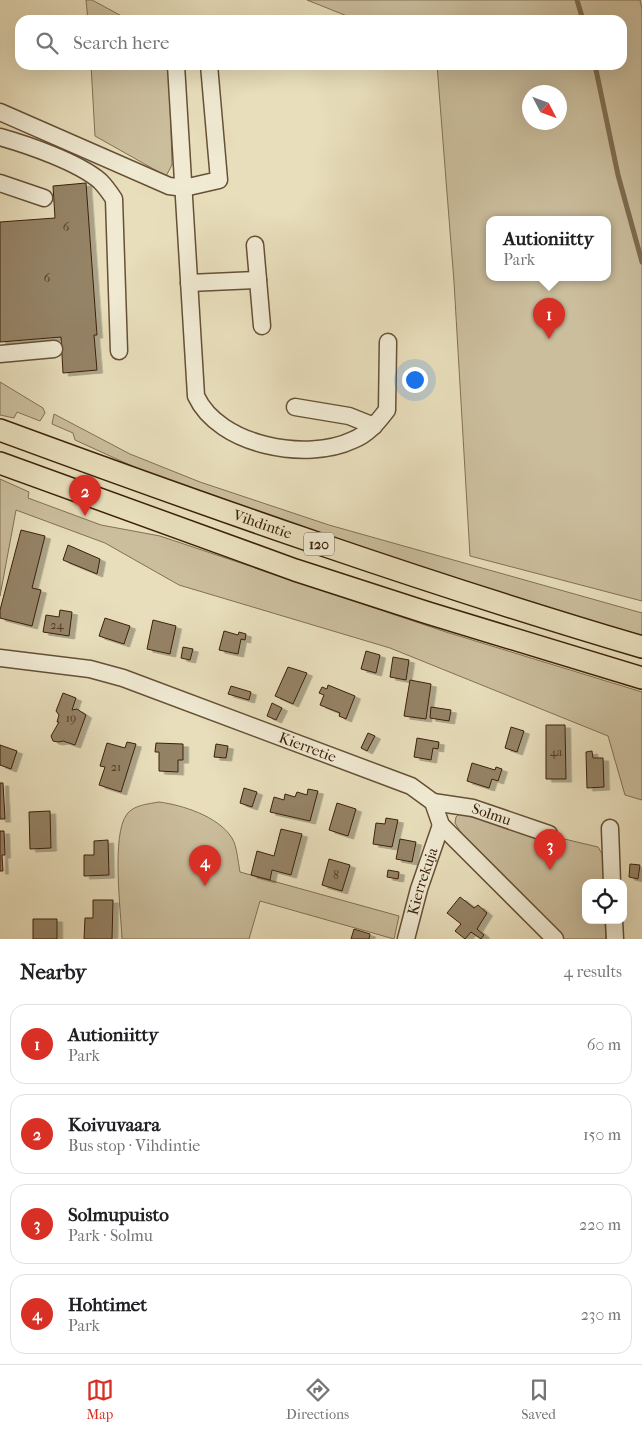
<!DOCTYPE html>
<meta charset="utf-8">
<style>
body{margin:0;font-family:"IM FELL French Canon",serif;background:#f2f2f2;color:#202124}
.controls{position:absolute;right:15px;bottom:15px;display:grid;overflow:hidden;border-radius:10px;box-shadow:0 5px 20px #0002}
.controls button{width:45px;height:45px;display:grid;place-items:center;padding:0;border:0;border-bottom:1px solid #e0e0e0;background:#fff;color:#202124;font:25px sans-serif}
.compass{position:absolute;left:522px;top:85px;width:45px;height:45px;border-radius:50%;background:#fff;box-shadow:0 5px 20px #0002;rotate:131deg}
.you{position:absolute;left:414px;top:379px;width:18px;height:18px;margin:-12px;border:4px solid #fff;border-radius:50%;background:#1a73e8;box-shadow:0 0 0 8px #1a73e833}
.badge{display:grid;place-items:center;width:32px;height:32px;border-radius:50%;background:#d93025;color:#fff;font-size:16px;font-weight:700}
.pin{position:absolute;translate:-50% -41px;filter:drop-shadow(0 1px 2px #0008)}
.pin::after{content:'';position:absolute;top:26px;width:18px;height:15px;background:inherit;clip-path:polygon(0 0,100% 0,50% 100%)}
.popup{position:absolute;left:486px;top:216px;width:125px;height:65px;box-sizing:border-box;display:grid;place-content:center;border-radius:10px;background:#fff;filter:drop-shadow(0 1px 4px #0005);font-size:16px;white-space:nowrap;color:#757577}
.popup b{font-size:19px;color:#202124}
.popup::after{content:'';position:absolute;left:50%;top:100%;margin-left:-10px;border:10px solid transparent;border-top-color:#fff}
.list{margin:0;padding:0;list-style:none}
h2{display:flex;justify-content:space-between;align-items:center;height:65px;margin:0;padding:0 20px;font-size:21px}
h2 small{font-size:16px;font-weight:400;color:#757577}
.list li{display:grid;grid-template-columns:32px 1fr auto;gap:15px;align-items:center;box-sizing:border-box;height:80px;margin:0 10px 10px;padding:0 10px;border:1px solid #e0e0e0;border-radius:15px}
.list b{display:block;font-size:19px;white-space:nowrap}
.list p{margin:0;font-size:16px;white-space:nowrap;color:#757577}
.list em{font-size:16px;font-style:normal;color:#757577}
.icon{flex:none;width:28px;height:28px;fill:none;stroke:currentColor;stroke-width:2;stroke-linecap:round;stroke-linejoin:round}
.map{position:relative;flex:none;width:642px;height:939px;overflow:hidden}
.search{position:absolute;background:#fff;box-shadow:0 5px 20px #0002;left:15px;right:15px;top:15px;height:55px;display:flex;align-items:center;gap:12px;box-sizing:border-box;padding:0 18px;border-radius:15px;color:#757577;font-size:19px}
.sheet{height:425px;background:#fff}
nav{display:flex;justify-content:space-around;align-items:center;box-sizing:border-box;height:70px;border-top:1px solid #e0e0e0;background:#fff;font-size:14px;color:#757577}
nav a{display:grid;justify-items:center;gap:2px}
nav .on{color:#d93025}
.map>svg:first-child{display:block}
.green{fill:#cbbe9d;stroke:#837054;fill-rule:evenodd}
.lines{fill:none;stroke-linecap:round;stroke-linejoin:round}
.stream{stroke:#7f6c50;stroke-width:5}
.building{fill:#958366;stroke:#3b210a;filter:url(#shadow)}
.minor-casing{stroke:#665036;stroke-width:19}
.major-casing{stroke:#3b210a;stroke-width:24}
.minor{stroke:#f0ead3;stroke-width:16}
.major{stroke:#e8debb;stroke-width:21}
.labels{text-anchor:middle;stroke-width:4;stroke-linejoin:round;paint-order:stroke}
.number-label{font-size:12px;fill:#523a21}
.shield{fill:#f0ead3;stroke:#715d46;stroke-width:1}
.shield-label{font-size:14px;font-weight:bold;fill:#3b210a}
.street-label{font-size:15px;fill:#3b210a;stroke:#f0ead3}
</style>
<div class="map">
<svg width="642" height="939" viewBox="0 0 642 939">
<defs>
<filter id="shadow"><feDropShadow dx="5.5" dy="3" stdDeviation="0" flood-color="#0004"/></filter>
</defs>
<rect width="100%" height="100%" fill="#e8debb"/>
<filter id="stains"><feTurbulence type="fractalNoise" baseFrequency=".004" numOctaves="4"/><feColorMatrix values="0 0 0 0 .2 0 0 0 0 .09 0 0 0 0 .02 0 0 0 .5 -.17"/></filter>
<radialGradient id="worn" r=".72"><stop offset=".6" stop-color="#630" stop-opacity="0"/><stop offset="1" stop-color="#630" stop-opacity=".3"/></radialGradient>
<path class="green" d="M86 0H92L129 20H88Z
M307 0H640L642 9V601L470 556 454 282 437 65H622V20H357ZM530 92H560V122H530ZM490 220H608V278H490Z
M91 65H169L172 165 166 176 95 136Z
M0 382 43 408 45 413 40 421 17 412 14 418 0 415Z
M54 414 130 454 200 482 329 525 642 613V636L416 566 154 476 75 440 73 433 52 424Z
M0 479 29 492 28 498 101 525 160 536 446 632 642 692V800L625 795 608 736 390 648 179 585 105 543 16 510 0 596Z
M159 802C182 805 218 816 232 838 237 846 238 862 240 872L399 916 394 939 260 901 249 939H122C121 911 111 835 127 814 134 805 148 804 159 802Z
M459 814 598 847 604 857V883H586V920H605L606 939H563L463 836 455 823 456 817Z"/>
<g class="lines">
<path class="stream" d="M577 0 583 20
M595 65 618 175 642 262"/>
</g>
<path class="building" d="M86 183 97 335H94L97 370 63 373 61 337 0 342V222L55 218 53 186Z
M21 530 45 536 32 588 41 590 32 626 0 618V610Z
M68 545 100 559 97 574 63 560Z
M60 610 72 612 69 636 43 632 46 615 59 617Z
M105 618 130 626 124 644 99 636Z
M153 620 176 626 170 654 147 649Z
M224 631 238 635 239 632 246 634 245 640 241 639 238 654 219 650Z
M183 647 193 649 190 660 181 658Z
M366 651 380 655 376 673 361 669Z
M393 657 409 660 406 680 390 677Z
M288 667 307 673 293 704 275 696Z
M410 680 431 684 426 719 404 716Z
M328 685 355 696 346 719 339 716 340 713 320 705 324 695 319 693 322 687 327 689Z
M231 686 251 692 249 700 228 694Z
M63 693 76 698 72 710 77 709 86 715 75 745 63 741 58 742 53 741 51 736 59 722H57L59 715 56 711Z
M272 703 282 708 276 720 267 716Z
M431 707 451 710 449 721 430 718Z
M546 725H565L566 779H546Z
M511 727 524 731 517 752 505 748Z
M368 733 375 736 367 751 361 748Z
M417 738 439 742 438 749 433 748 431 760 414 757Z
M127 742 136 744 121 792 99 785 105 767 100 766 107 743 125 748Z
M156 743 183 744V760H178V772L159 771V752H155Z
M216 744 228 746 226 758 214 757Z
M0 745 17 751 11 769 0 765Z
M592 751 593 758H603L604 787 587 788 586 752Z
M472 763 495 770 496 767 502 769 498 781 492 779 489 788 467 781Z
M0 783H3L5 819H0Z
M244 788 257 792 252 807 240 803Z
M308 789 318 791 310 821 270 812 274 797 284 800 285 794 295 797 297 792 307 795Z
M337 803 356 809 348 836 329 830Z
M50 811 51 848 30 849 29 812Z
M386 818 398 820 392 847 373 844 376 823 385 824Z
M281 829 302 834 291 875 272 870 270 880 251 875 257 851 274 856Z
M0 831H4L5 855H2L3 871H0Z
M400 839 416 842 412 862 396 859Z
M108 840 109 875 84 876V855H94V841Z
M329 859 350 865 342 891 322 885Z
M630 864 640 865 638 879 629 877Z
M388 870 399 872 398 879 387 877Z
M460 897 474 908 478 905 487 913 477 929 484 935 481 939 471 932 465 939 455 931 461 924 447 913Z
M93 900H113L112 939H84L85 918H93Z
M33 919H57V939H33Z
M354 929 370 934 369 939H351Z"/>
<g class="lines">
<g class="minor-casing">
<g id="minor">
<path d="M176 65 196 396C219 446 307 462 353 440 368 434 377 423 387 410L388 342"/>
<path d="M0 112 169 186 184 188 219 180 209 65"/>
<path d="M0 137C28 145 78 162 100 181 105 186 110 193 114 199L119 351"/>
<path d="M0 183 44 198"/>
<path d="M255 245 262 326"/>
<path d="M189 283 258 280"/>
<path d="M0 354 54 349"/>
<path d="M295 407 349 416 374 426"/>
<path id="s1" d="M0 658 90 669 123 678 411 786 433 802 441 825 555 939"/>
<path id="s2" d="M433 802 473 808 549 834"/>
<path d="M610 828 612 883"/>
<path d="M614 920 615 939"/>
<path id="s3" d="M406 939 419 889 441 825"/>
</g>
</g>
<g class="major-casing">
<g id="major">
<path id="s4" d="M0 430C212 508 425 583 642 647"/>
<path d="M0 463 295 570 428 613 642 678"/>
</g>
</g>
<use href="#minor" class="minor"/>
<use href="#major" class="major"/>
</g>
<g class="labels">
<g class="number-label">
<text x="66" y="231">6</text>
<text x="47" y="282">6</text>
<text x="57" y="629">24</text>
<text x="71" y="722">19</text>
<text x="556" y="756">4a</text>
<text x="116" y="771">21</text>
<text x="336" y="879">8</text>
</g>
<rect class="shield" x="304" y="532.5" width="30" height="23" rx="4"/>
<g class="shield-label">
<text x="319" y="549">120</text>
</g>
<g class="street-label">
<text dy="5" stroke="none"><textPath href="#s4" startOffset="279">Vihdintie</textPath></text>
<text dy="5" stroke="none"><textPath href="#s1" startOffset="322">Kierretie</textPath></text>
<text dy="5" stroke="none"><textPath href="#s2" startOffset="60">Solmu</textPath></text>
<text dy="5" stroke="none"><textPath href="#s3" startOffset="60">Kierrekuja</textPath></text>
</g>
</g>
<rect width="100%" height="100%" filter="url(#stains)"/>
<rect width="100%" height="100%" fill="url(#worn)"/>
</svg>
<div class="controls">
<button><svg class="icon" aria-label="locate" viewBox="0 0 24 24"><circle cx="12" cy="12" r="6"/><path d="M12 2v4M12 18v4M2 12h4M18 12h4"/></svg></button>
</div>
<svg class="compass" viewBox="-18 -18 36 36"><path d="M0-13l5 13h-10z" fill="#e53935"/><path d="M0 13l5-13h-10z" fill="#757577"/></svg>
<div class="you"></div>
<div class="pin badge" style="left:549px;top:339px">1</div>
<div class="popup"><b>Autioniitty</b>Park</div>
<div class="pin badge" style="left:85px;top:516px">2</div>
<div class="pin badge" style="left:550px;top:870px">3</div>
<div class="pin badge" style="left:205px;top:886px">4</div>
<div class="search"><svg class="icon" aria-label="search" viewBox="0 0 24 24"><circle cx="10" cy="10" r="6"/><path d="M15 15l6 6"/></svg>Search here</div>
</div>
<section class="sheet">
<h2>Nearby<small>4 results</small></h2>
<ul class="list">
<li><span class="badge">1</span><div><b>Autioniitty</b><p>Park</p></div><em>60 m</em></li>
<li><span class="badge">2</span><div><b>Koivuvaara</b><p>Bus stop · Vihdintie</p></div><em>150 m</em></li>
<li><span class="badge">3</span><div><b>Solmupuisto</b><p>Park · Solmu</p></div><em>220 m</em></li>
<li><span class="badge">4</span><div><b>Hohtimet</b><p>Park</p></div><em>230 m</em></li>
</ul>
</section>
<nav>
<a class="on"><svg class="icon" aria-label="map" viewBox="0 0 24 24"><path d="M3 6l6-2 6 2 6-2v14l-6 2-6-2-6 2zM9 4v14M15 6v14"/></svg>Map</a>
<a><svg class="icon" aria-label="directions" viewBox="0 0 24 24"><path d="M12 3l9 9-9 9-9-9zM9 14v-3h6M13 9l2 2-2 2"/></svg>Directions</a>
<a><svg class="icon" aria-label="saved" viewBox="0 0 24 24"><path d="M7 4h10v16l-5-4-5 4z"/></svg>Saved</a>
</nav>
